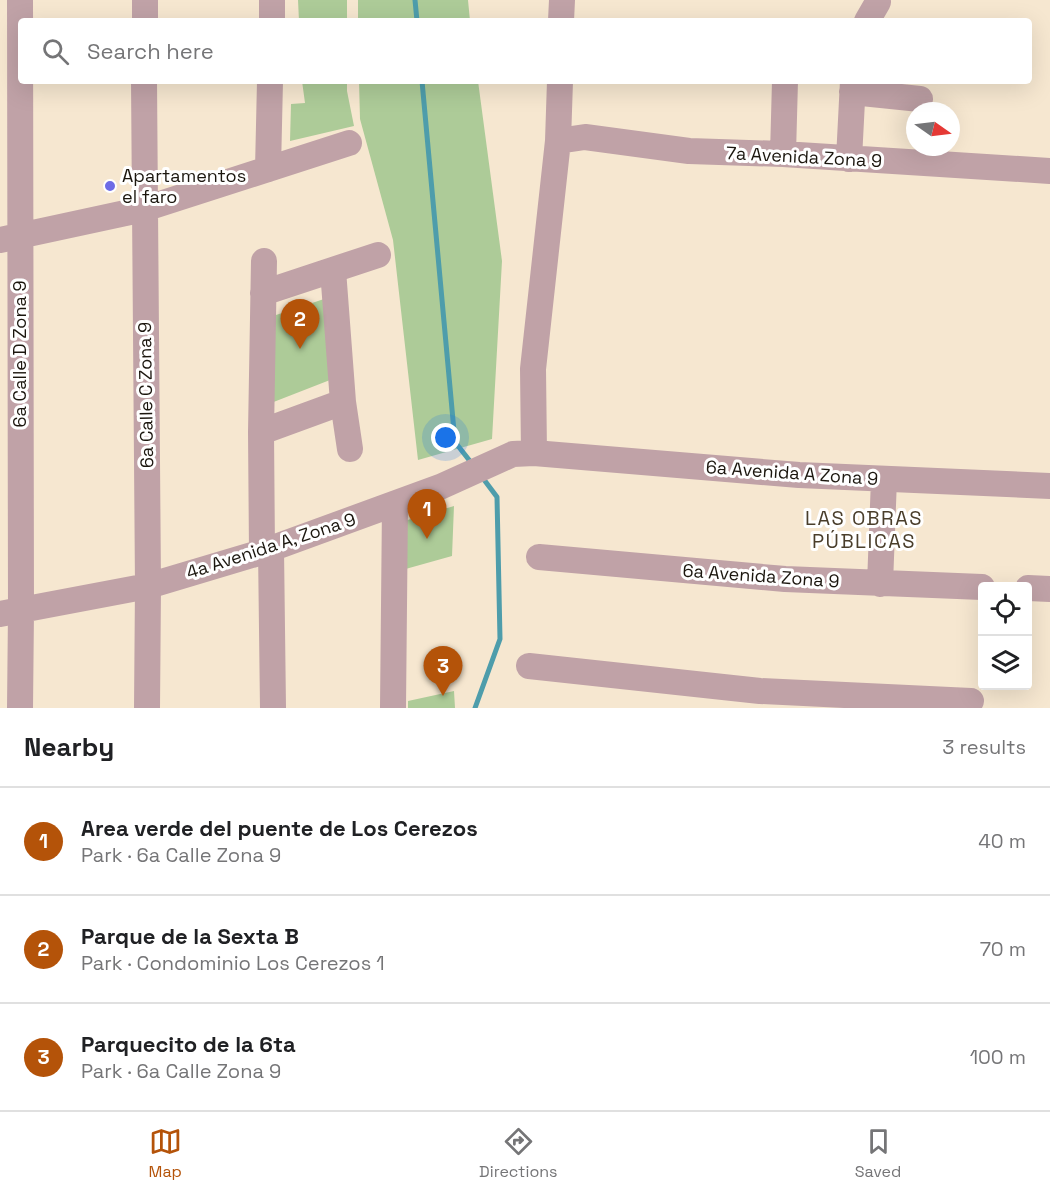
<!DOCTYPE html>
<meta charset="utf-8">
<style>
body{margin:0;font-family:"Space Grotesk",sans-serif;background:#f6f6f6;color:#202124}
.controls{position:absolute;right:18px;bottom:18px;display:grid;overflow:hidden;border-radius:6px;box-shadow:0 6px 24px #0002}
.controls button{width:54px;height:54px;display:grid;place-items:center;padding:0;border:0;border-bottom:2px solid #e0e0e0;background:#fff;color:#202124;font:30px sans-serif}
.compass{position:absolute;left:906px;top:102px;width:54px;height:54px;border-radius:50%;background:#fff;box-shadow:0 6px 24px #0002;rotate:104deg}
.you{position:absolute;left:446px;top:438px;width:21px;height:21px;margin:-15px;border:4px solid #fff;border-radius:50%;background:#1a73e8;box-shadow:0 0 0 9px #1a73e833}
.badge{display:grid;place-items:center;width:39px;height:39px;border-radius:50%;background:#b45309;color:#fff;font-size:20px;font-weight:700}
.pin{position:absolute;translate:-50% -50px;filter:drop-shadow(0 2px 3px #0008)}
.pin::after{content:'';position:absolute;top:32px;width:21px;height:18px;background:inherit;clip-path:polygon(0 0,100% 0,50% 100%)}
.list{margin:0;padding:0;list-style:none}
h2{display:flex;justify-content:space-between;align-items:center;height:78px;margin:0;padding:0 24px;font-size:26px}
h2 small{font-size:20px;font-weight:400;color:#757577}
.list li{display:grid;grid-template-columns:39px 1fr auto;gap:18px;align-items:center;box-sizing:border-box;height:108px;padding:0 24px;border-top:2px solid #e0e0e0}
.list b{display:block;font-size:22px;white-space:nowrap}
.list p{margin:0;font-size:20px;white-space:nowrap;color:#757577}
.list em{font-size:20px;font-style:normal;color:#757577}
.icon{flex:none;width:33px;height:33px;fill:none;stroke:currentColor;stroke-width:2;stroke-linecap:round;stroke-linejoin:round}
.map{position:relative;flex:none;width:1050px;height:708px;overflow:hidden}
.search{position:absolute;background:#fff;box-shadow:0 6px 24px #0002;left:18px;right:18px;top:18px;height:66px;display:flex;align-items:center;gap:15px;box-sizing:border-box;padding:0 21px;border-radius:6px;color:#757577;font-size:22px}
.sheet{height:402px;background:#fff}
nav{display:flex;justify-content:space-around;align-items:center;box-sizing:border-box;height:84px;border-top:2px solid #e0e0e0;background:#fff;font-size:16px;color:#757577}
nav a{display:grid;justify-items:center;gap:3px}
nav .on{color:#b45309}
.map>svg:first-child{display:block}
.green{fill:#adcb98}
.lines{fill:none;stroke-linecap:round;stroke-linejoin:round}
.stream{stroke:#4e9dab;stroke-width:5}
.minor{stroke:#c0a2a7;stroke-width:26}
.poi-dot{fill:#6e6ce6;stroke:#fff;stroke-width:2}
.labels{text-anchor:middle;stroke-width:6;stroke-linejoin:round;paint-order:stroke}
.street-label{font-size:18px;fill:#1b160e;stroke:#fff}
.poi-label{font-size:18px;fill:#1b160e;stroke:#fff;text-anchor:start}
.neighbourhood-label{font-size:20px;letter-spacing:1.5px;fill:#4a3e2b;stroke:#fff}
</style>
<div class="map">
<svg width="1050" height="708" viewBox="0 0 1050 708">
<rect width="100%" height="100%" fill="#f6e7d0"/>
<path class="green" d="M298 0H347V21H299Z
M358 0H468L470 21H358Z
M302 81H347V91L354 126 290 141 291 104 305 103Z
M359 81H478L502 261 492 439 418 460 393 240 360 119Z
M327 298 330 380 271 403 270 317Z
M454 506 452 556 402 570 401 522Z
M454 691 455 708H408V701Z"/>
<g class="lines">
<path class="stream" d="M415 0 417 21
M422 81 455 442 473 465
M475 708 500 639 497 497 482 477"/>
<path class="minor" d="M145 21V0
M272 21V0
M561 21 562 0
M867 21 878 2
M144 81 148 586 147 708
M852 92 920 99
M558 141 585 137 689 151 783 154 1050 171
M783 154 785 81
M849 159 853 81
M268 169 270 81
M0 240 144 209 349 143
M333 270 343 402 350 449
M263 293 378 255
M261 432 343 402
M534 453 533 369 558 141 560 81
M271 549 273 708
M262 552 261 432 264 261
M539 557 785 579 982 587
M880 584 884 479
M1028 588 1050 589
M0 614 148 586 262 552 440 487 513 454 534 453 799 475 1050 486
M529 666 760 691 971 701
M20 708 21 611 20 0
M393 708 395 504"/>
</g>
<circle class="poi-dot" cx="110" cy="186" r="6"/>
<g class="labels">
<g class="street-label">
<text transform="translate(804 157) rotate(3)" y="6">7a Avenida Zona 9</text>
<text transform="translate(20 354) rotate(-90)" y="6">6a Calle D Zona 9</text>
<text transform="translate(146 395) rotate(-91)" y="6">6a Calle C Zona 9</text>
<text transform="translate(792 473) rotate(4)" y="6">6a Avenida A Zona 9</text>
<text transform="translate(271 546) rotate(-18)" y="6">4a Avenida A, Zona 9</text>
<text transform="translate(761 576) rotate(4)" y="6">6a Avenida Zona 9</text>
</g>
<g class="poi-label">
<text x="122" y="182">Apartamentos<tspan x="122" dy="21">el faro</tspan></text>
</g>
<g class="neighbourhood-label">
<text x="864" y="525">LAS OBRAS<tspan x="864" dy="23">PÚBLICAS</tspan></text>
</g>
</g>
</svg>
<div class="controls">
<button><svg class="icon" aria-label="locate" viewBox="0 0 24 24"><circle cx="12" cy="12" r="6"/><path d="M12 2v4M12 18v4M2 12h4M18 12h4"/></svg></button>
<button><svg class="icon" aria-label="layers" viewBox="0 0 24 24"><path d="M12 4l9 5-9 5-9-5zM3 14l9 5 9-5"/></svg></button>
</div>
<svg class="compass" viewBox="-18 -18 36 36"><path d="M0-13l5 13h-10z" fill="#e53935"/><path d="M0 13l5-13h-10z" fill="#757577"/></svg>
<div class="you"></div>
<div class="pin badge" style="left:427px;top:539px">1</div>
<div class="pin badge" style="left:300px;top:349px">2</div>
<div class="pin badge" style="left:443px;top:696px">3</div>
<div class="search"><svg class="icon" aria-label="search" viewBox="0 0 24 24"><circle cx="10" cy="10" r="6"/><path d="M15 15l6 6"/></svg>Search here</div>
</div>
<section class="sheet">
<h2>Nearby<small>3 results</small></h2>
<ul class="list">
<li><span class="badge">1</span><div><b>Area verde del puente de Los Cerezos</b><p>Park · 6a Calle Zona 9</p></div><em>40 m</em></li>
<li><span class="badge">2</span><div><b>Parque de la Sexta B</b><p>Park · Condominio Los Cerezos 1</p></div><em>70 m</em></li>
<li><span class="badge">3</span><div><b>Parquecito de la 6ta</b><p>Park · 6a Calle Zona 9</p></div><em>100 m</em></li>
</ul>
</section>
<nav>
<a class="on"><svg class="icon" aria-label="map" viewBox="0 0 24 24"><path d="M3 6l6-2 6 2 6-2v14l-6 2-6-2-6 2zM9 4v14M15 6v14"/></svg>Map</a>
<a><svg class="icon" aria-label="directions" viewBox="0 0 24 24"><path d="M12 3l9 9-9 9-9-9zM9 14v-3h6M13 9l2 2-2 2"/></svg>Directions</a>
<a><svg class="icon" aria-label="saved" viewBox="0 0 24 24"><path d="M7 4h10v16l-5-4-5 4z"/></svg>Saved</a>
</nav>
